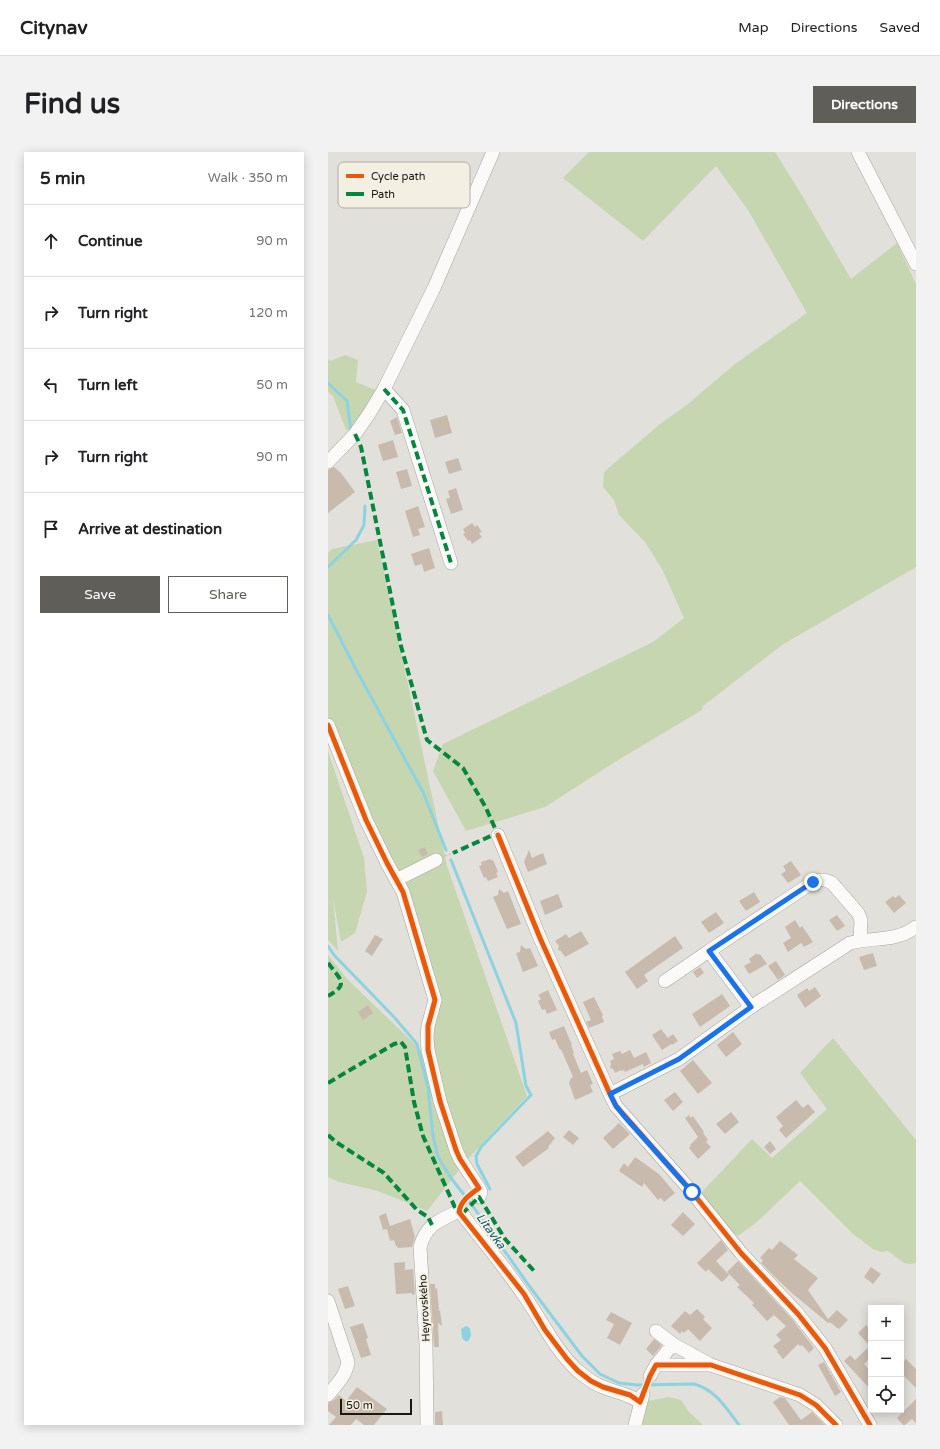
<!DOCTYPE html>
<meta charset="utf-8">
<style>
body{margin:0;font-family:"Varela Round",sans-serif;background:#f2f2f2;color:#202124}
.controls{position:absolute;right:12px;bottom:12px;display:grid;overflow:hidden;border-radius:0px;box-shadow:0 2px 10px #0003}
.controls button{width:36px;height:36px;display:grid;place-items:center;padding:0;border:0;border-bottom:1px solid #e0e0e0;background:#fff;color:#202124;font:20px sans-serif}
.scale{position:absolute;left:12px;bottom:10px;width:72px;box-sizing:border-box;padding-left:4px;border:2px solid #191814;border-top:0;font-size:11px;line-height:14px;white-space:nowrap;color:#191814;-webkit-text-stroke:3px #f3efe3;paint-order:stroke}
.stop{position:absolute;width:12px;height:12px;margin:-9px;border:3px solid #1a73e8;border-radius:50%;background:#fff}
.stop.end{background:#1a73e8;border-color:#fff;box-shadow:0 1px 4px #0008}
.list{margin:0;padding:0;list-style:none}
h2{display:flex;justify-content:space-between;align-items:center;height:52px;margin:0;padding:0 16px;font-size:17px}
h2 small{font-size:13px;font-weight:400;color:#757577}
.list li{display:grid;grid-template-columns:26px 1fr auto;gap:12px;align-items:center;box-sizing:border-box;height:72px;padding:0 16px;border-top:1px solid #e0e0e0}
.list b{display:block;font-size:15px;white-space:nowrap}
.list em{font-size:13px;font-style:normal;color:#757577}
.actions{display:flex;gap:8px;padding:12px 16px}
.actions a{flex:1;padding:9px 0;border:1px solid #5f5e59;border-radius:0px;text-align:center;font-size:14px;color:#5f5e59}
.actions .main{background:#5f5e59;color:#fff}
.icon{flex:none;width:22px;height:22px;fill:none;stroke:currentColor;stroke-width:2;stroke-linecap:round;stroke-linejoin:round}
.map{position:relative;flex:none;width:588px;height:1273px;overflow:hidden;border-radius:0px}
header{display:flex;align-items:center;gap:24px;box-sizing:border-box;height:56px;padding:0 20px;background:#fff;border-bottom:1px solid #e0e0e0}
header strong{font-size:19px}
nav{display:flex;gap:22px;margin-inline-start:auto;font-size:14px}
.intro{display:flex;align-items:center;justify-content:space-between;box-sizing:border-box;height:96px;padding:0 24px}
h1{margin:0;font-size:28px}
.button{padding:10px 18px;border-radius:0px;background:#5f5e59;color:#fff;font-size:14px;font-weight:700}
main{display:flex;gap:24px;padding:0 24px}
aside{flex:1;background:#fff;border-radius:0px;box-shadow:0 2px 10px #0003}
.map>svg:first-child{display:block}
.green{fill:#c6d6b0}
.water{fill:#8dd2e1}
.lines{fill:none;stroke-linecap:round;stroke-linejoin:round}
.stream{stroke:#8dd2e1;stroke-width:3}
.building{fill:#c8bbae}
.minor-casing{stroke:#a6a4a0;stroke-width:14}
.path{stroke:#c2c1c0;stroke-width:1.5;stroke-dasharray:2 2;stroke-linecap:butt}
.minor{stroke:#fbfaf9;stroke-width:13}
.quiet{stroke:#00873e;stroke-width:4;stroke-dasharray:8 4;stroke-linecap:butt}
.cycleway-casing{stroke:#f3efe3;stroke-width:8}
.cycleway{stroke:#e8590c;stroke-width:5}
.route{stroke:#1a73e8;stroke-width:5}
.labels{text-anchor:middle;stroke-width:4;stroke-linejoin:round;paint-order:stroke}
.street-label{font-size:11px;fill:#191814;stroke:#f3efe3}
.water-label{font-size:12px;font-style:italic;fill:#085f70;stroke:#f3efe3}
.key{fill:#f3efe3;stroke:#b2aea5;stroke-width:1}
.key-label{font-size:11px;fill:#191814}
</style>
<header>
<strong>Citynav</strong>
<nav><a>Map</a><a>Directions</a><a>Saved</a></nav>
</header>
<div class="intro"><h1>Find us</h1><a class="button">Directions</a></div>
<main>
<aside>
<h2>5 min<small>Walk · 350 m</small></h2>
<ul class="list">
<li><svg class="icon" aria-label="ahead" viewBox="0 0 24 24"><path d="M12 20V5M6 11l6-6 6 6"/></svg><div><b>Continue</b></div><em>90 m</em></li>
<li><svg class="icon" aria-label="right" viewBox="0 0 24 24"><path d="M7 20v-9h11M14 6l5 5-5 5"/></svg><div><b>Turn right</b></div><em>120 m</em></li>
<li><svg class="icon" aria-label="left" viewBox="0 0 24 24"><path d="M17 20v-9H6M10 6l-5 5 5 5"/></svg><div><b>Turn left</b></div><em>50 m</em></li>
<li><svg class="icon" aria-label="right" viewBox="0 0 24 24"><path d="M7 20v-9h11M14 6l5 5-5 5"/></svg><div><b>Turn right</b></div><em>90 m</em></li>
<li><svg class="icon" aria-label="arrive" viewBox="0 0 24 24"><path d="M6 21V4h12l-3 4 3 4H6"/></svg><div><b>Arrive at destination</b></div></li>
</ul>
<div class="actions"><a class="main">Save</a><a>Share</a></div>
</aside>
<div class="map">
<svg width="588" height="1273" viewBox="0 0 588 1273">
<rect width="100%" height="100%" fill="#e2e0da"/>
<path class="green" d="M261 0H447L475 45 523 127 569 91 588 132V415L454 493 375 554 374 558 290 608 217 655 138 679 105 619 115 592 325 490 356 466 334 417 317 390 291 363 286 348 275 335 276 320 332 272 360 252 407 212 479 161 420 58 388 14 315 89 235 26Z
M17 203 30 208 28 230 50 239 34 279 18 278 5 244 0 240V207L2 209Z
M49 388 119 714 199 944 138 1009 99 1059 50 1039 11 1030 0 1025V803L20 828 96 901 109 850 76 739 0 567V401L4 397Z
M0 599 36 706 39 740 27 781 13 790 5 746 10 799 0 788Z
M505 886 588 988V1111L582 1112 576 1111 560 1099 554 1100 545 1097 525 1082 472 1029 429 1070 410 1084 404 1080 372 1042 424 987 444 1006 499 957 472 921Z
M341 1245 353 1248 361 1260 375 1273H312L320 1249Z"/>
<path class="water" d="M138 1174 142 1176 143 1184 141 1188 138 1190 134 1186 133 1177Z"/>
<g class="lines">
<path class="stream" d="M0 231 19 249 23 278
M0 415 28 388 36 373 37 354
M0 463 30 521 95 640 118 698
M123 708 188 871 198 934 203 943 153 995 148 1004 149 1012 162 1037
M0 794 6 803 66 865 89 892 100 936 105 984 110 1005 123 1026 144 1053 202 1135 254 1204 272 1222 291 1231 309 1233 366 1232C388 1238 398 1256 411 1273"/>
</g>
<path class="building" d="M119 263 124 281 107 286 102 268Z
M69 265 74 281 67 283 62 269Z
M65 288 70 305 55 309 50 293Z
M130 306 134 318 121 322 117 310Z
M6 315 13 321 27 340 0 361V318Z
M79 317 84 334 73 337 68 320Z
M128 336 135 358 123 362 118 347 122 346 120 339Z
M90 354 97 375 90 377 92 383 85 385 77 359Z
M144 371 147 375 149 373 154 380 151 381 154 385 144 392 142 388 140 389 135 382 137 381 135 377Z
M101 396 107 416 96 420 94 412 87 414 83 402Z
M97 695 100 702 94 705 90 698Z
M201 698 204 706 215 701 219 712 200 720 196 710Z
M163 707 164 709 165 708 170 720 168 721 170 725 160 729 158 725 156 726 151 714 154 713 153 710Z
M463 709 473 723 460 731 453 722 458 719 455 714Z
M171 737 176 741 180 739 193 772 179 777 165 745 170 743Z
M426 740 432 750 418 759 411 749Z
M230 742 235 755 217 763 212 749Z
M571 743 578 751 566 761 557 750 565 744 567 746Z
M388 760 396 771 381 781 373 770Z
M509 763 517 774 509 779 501 768Z
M467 768 472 776 474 774 485 790 476 795 473 791 460 800 455 791 463 786 457 775Z
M253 779 261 792 237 805 233 799 230 798 231 794 227 789 238 782 241 786Z
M47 783 55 787 44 804 37 799Z
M347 784 355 796 316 823 320 829 309 837 297 820Z
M193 793 198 797 202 796 210 814 195 820 188 801 192 800Z
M429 801 430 803 432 802 439 812 421 822 416 814 423 810 421 807Z
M545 801 549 814 536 818 531 805Z
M448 809 457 823 450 828 440 814Z
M372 815 376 821 369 826 365 820Z
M487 835 493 844 477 856 469 843 479 836 481 839Z
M220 838 229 858 219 862 217 857 214 858 210 849 213 847 210 843Z
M394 842 402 854 372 875 364 862Z
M266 845 275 863 274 864 276 870 261 876 258 870 263 868 255 850Z
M40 853 45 861 35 868 30 860Z
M236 874 244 893H243L246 901 245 902 253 921 259 918 265 932 262 933 265 940 247 948 241 931 243 926 245 925 233 897 232 898 227 887 224 888 221 880Z
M333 877 340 886 345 882 350 889 344 893 343 892 334 898 324 883Z
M405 880 414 892 398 905 389 893Z
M302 898 306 906 318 900 323 911 316 915 315 912 297 920 296 918 293 919V918L287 921 285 917 282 916 283 912 282 909 286 907 284 902 292 899 294 902Z
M365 908 384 931 370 942 352 919Z
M347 940 355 950 345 959 336 948Z
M468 948 475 956 480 952 487 960 458 986 451 978 455 974 448 965Z
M403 960 411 970 397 982 388 972Z
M361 963 363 966 365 964 376 980 375 981 380 988 378 990 383 995 370 1007 361 996 363 994 362 993 370 985 357 966Z
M291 971 302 982 285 997 275 986Z
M241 978 251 986 245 993 235 985Z
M220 979 227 986 220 995 221 996 195 1015 187 1005Z
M442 989 448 997 442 1002 436 995Z
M307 1005 331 1022 347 1041 336 1050 333 1046 330 1048 316 1031 314 1035 291 1019 296 1011 300 1015Z
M355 1060 367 1072 355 1084 343 1073Z
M58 1061 62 1074 82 1067 87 1085 84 1095 70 1096 69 1094H68L66 1088 62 1089 59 1077 55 1078 51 1064Z
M393 1088 400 1098 388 1109 401 1123 394 1130 380 1117 378 1120 369 1111Z
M452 1089 470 1103 466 1107 490 1126 480 1138 500 1167 509 1158 520 1168 511 1177 510 1176H509L502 1170 500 1171 465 1142 451 1129 433 1111 435 1108 432 1106 441 1096 444 1098Z
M410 1109 464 1167 486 1196 481 1201 474 1193 472 1194 470 1192 455 1207 449 1200 450 1199 445 1194 453 1188 448 1183 458 1174 446 1163 439 1169 424 1153 426 1151 409 1135 412 1133 399 1120Z
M77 1110V1118L85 1117 87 1142 84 1143V1141L68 1142 66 1111Z
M543 1115 553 1122 545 1132 536 1125Z
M102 1132H107V1137L109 1136 111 1159 112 1158 114 1174 110 1171 111 1195H106Z
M20 1134 27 1154 17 1157 10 1137Z
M369 1157 377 1165 375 1167 384 1176 372 1189 360 1177 356 1181 354 1179 352 1182 343 1174 357 1159 362 1163Z
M283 1160 304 1171 292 1193 279 1186 286 1172 278 1168Z
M35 1171 40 1186 38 1187 43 1203 33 1206 22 1175Z
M538 1173 543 1178V1205L536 1212 543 1220V1238L516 1209 522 1203 527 1208 542 1194 530 1181Z
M326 1187 334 1193 325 1204 318 1197Z
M578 1207 588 1217V1236L573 1221V1213Z
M496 1210 513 1240 507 1244 490 1213Z
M29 1235 59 1257 46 1273H36L28 1267 23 1273H1L8 1265 0 1259V1251L6 1248 11 1243 18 1249Z
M452 1245 457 1246 473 1268 484 1260 497 1273H461L445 1250Z
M588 1247V1271L584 1267 577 1273H575L569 1266Z
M114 1259 115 1273H107V1260Z"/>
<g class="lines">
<g class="minor-casing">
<path id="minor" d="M530 0 588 112
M56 237 75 258 123 411
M0 310 27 282 41 262 56 237 106 136 165 0
M0 573 38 668 59 711 75 740 107 848 100 874 99 886 100 898 112 949 128 998 132 1007 151 1036 153 1040 151 1045
M170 683 212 786 282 942 288 954 364 1040 413 1101 470 1162 497 1196 542 1273
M68 728 108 708
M337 829 381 799
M423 855 381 799 485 730C492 727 497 727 504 731L530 761 533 768 532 788
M282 942 351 907 423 855 522 791C545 785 568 790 588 775
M0 1149 20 1210C18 1224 8 1233 0 1243
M328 1179 345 1192 381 1212
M328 1213H383L472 1243 488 1253 508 1273
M322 1224 328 1213 345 1192
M99 1273 98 1192 92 1095C98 1073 110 1069 129 1060L134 1062C154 1088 176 1114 195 1142 213 1167 226 1197 250 1219 257 1225 266 1232 275 1235 289 1241 299 1241 312 1250
M307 1273 315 1242"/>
</g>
<path class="path" d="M117 704 125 701"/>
<use href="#minor" class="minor"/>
<path class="quiet" d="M56 237 75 258 123 411
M27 282 33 295 73 494 99 588 135 616 158 656 170 683H165L125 701
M0 811C12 827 22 832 0 844
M0 931 66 892 73 890 77 895 86 950 95 984 129 1060
M0 983 8 990 56 1021 89 1058 100 1065 104 1073
M134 1062 151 1045 177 1087 207 1120"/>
<g class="cycleway-casing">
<path id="cycleway" d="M0 573 38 668 59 711 75 740 105 841 107 848 100 874V898L112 949 128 998 132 1007 151 1036C142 1043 133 1048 131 1060L196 1142 217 1178 239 1207 250 1219 263 1229 275 1235 302 1243 312 1250 322 1224 328 1213H383L472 1243 488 1253 508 1273
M170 683 212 786 282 942 288 954 364 1040 413 1101 470 1162 497 1196 542 1273"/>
</g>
<use href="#cycleway" class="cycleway"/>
</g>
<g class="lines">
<path class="route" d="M364 1040 297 965 288 954 282 942 351 907 423 855 381 799 485 730"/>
</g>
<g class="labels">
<g class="street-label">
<text transform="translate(96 1156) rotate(-93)" y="4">Heyrovského</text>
</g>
<g class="water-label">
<text transform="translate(163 1079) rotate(54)" y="4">Litavka</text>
</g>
</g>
<rect x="10" y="10" width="132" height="46" rx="6" class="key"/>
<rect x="18" y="22" width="18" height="4" fill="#e8590c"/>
<rect x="18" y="40" width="18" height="4" fill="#00873e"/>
<g class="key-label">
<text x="43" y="28">Cycle path</text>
<text x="43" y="46">Path</text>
</g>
</svg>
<div class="controls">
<button>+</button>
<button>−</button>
<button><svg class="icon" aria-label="locate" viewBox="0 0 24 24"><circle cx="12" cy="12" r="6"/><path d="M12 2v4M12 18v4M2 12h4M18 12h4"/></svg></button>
</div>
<div class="scale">50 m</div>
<div class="stop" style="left:364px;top:1040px"></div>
<div class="stop end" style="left:485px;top:730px"></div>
</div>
</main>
